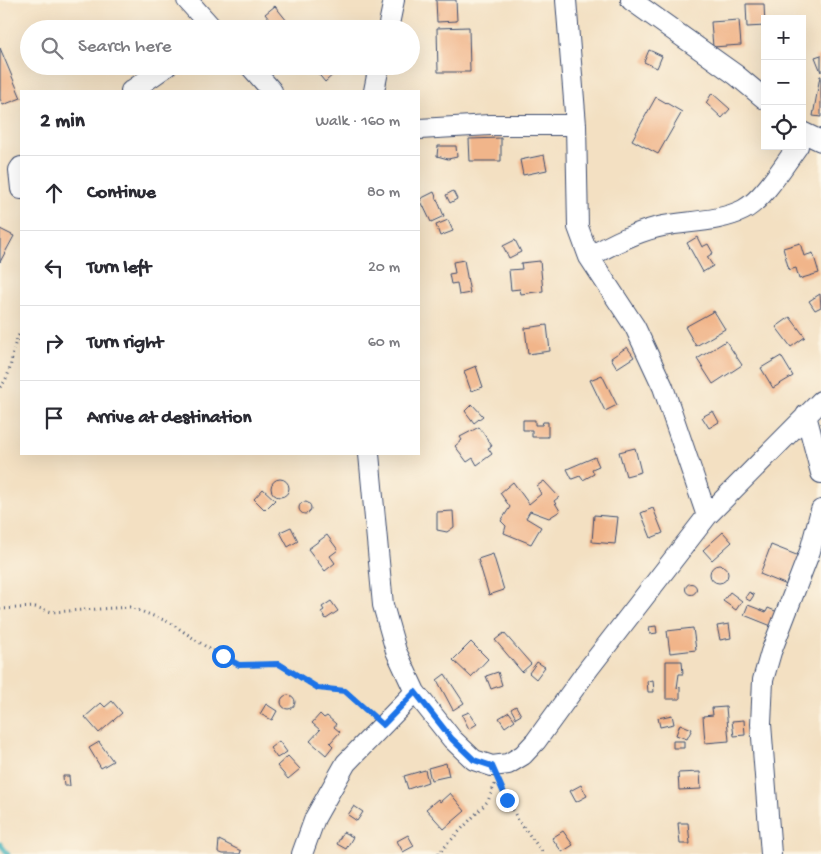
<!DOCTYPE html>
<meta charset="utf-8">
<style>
body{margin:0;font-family:"Gochi Hand",sans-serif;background:#f2f2f3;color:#2b2b33}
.controls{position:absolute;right:15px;top:15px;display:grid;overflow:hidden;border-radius:0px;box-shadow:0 5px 20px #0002}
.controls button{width:45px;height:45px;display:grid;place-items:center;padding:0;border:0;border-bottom:1px solid #e1e1e2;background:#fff;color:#2b2b33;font:25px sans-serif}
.stop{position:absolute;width:15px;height:15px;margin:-11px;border:4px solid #1a73e8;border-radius:50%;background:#fff}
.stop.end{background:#1a73e8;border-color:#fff;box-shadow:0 1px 5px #0008}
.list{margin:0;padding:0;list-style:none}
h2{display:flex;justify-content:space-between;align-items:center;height:65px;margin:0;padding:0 20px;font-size:21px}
h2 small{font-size:16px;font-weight:400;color:#7c7c81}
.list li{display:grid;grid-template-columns:32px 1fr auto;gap:15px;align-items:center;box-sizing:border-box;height:75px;padding:0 20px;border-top:1px solid #e1e1e2}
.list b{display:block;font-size:19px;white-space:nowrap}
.list em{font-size:16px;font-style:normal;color:#7c7c81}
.icon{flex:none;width:28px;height:28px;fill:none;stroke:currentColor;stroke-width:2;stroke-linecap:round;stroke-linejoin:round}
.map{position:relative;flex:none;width:821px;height:854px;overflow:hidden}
.search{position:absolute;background:#fff;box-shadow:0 5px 20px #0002;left:20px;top:20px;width:400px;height:55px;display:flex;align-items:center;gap:12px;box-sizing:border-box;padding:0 18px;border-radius:28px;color:#7c7c81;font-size:19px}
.panel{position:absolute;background:#fff;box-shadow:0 5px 20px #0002;left:20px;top:90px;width:400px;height:365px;border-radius:0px}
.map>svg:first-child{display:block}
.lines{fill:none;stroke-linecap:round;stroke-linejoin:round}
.stream{stroke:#42b2bb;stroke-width:5}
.building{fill:#f1b58a}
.minor-casing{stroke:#3b4a6d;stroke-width:22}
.path{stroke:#3b4a6d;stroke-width:3;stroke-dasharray:1 4;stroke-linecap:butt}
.minor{stroke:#fff;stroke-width:20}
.route{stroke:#1a73e8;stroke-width:6}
</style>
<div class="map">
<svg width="821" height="854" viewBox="0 0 821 854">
<rect width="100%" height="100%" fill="#fcf5e5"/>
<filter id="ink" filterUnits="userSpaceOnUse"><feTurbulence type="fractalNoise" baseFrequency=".02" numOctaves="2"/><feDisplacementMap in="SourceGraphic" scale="10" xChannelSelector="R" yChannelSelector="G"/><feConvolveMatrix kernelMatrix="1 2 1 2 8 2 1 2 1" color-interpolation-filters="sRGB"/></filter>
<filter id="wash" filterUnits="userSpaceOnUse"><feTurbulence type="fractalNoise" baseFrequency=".0096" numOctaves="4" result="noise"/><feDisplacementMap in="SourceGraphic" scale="20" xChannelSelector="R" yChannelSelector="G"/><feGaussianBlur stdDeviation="1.12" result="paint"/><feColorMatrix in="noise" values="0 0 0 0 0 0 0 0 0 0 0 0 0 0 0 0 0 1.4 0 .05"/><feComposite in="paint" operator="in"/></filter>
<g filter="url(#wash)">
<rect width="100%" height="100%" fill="#f3e0c2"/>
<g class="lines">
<path class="stream" d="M0 844 8 854"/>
</g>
<g id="blocks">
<path class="building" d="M436 0H456L457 21 437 22Z
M746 4H764L765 26 747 27Z
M275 6 291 26 287 29H277L265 14Z
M739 20 741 45 713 47 711 22Z
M469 27 470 72H438L437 28Z
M0 48 21 98 3 105 0 99Z
M649 50 662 56 657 68 644 62Z
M821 55V72L815 57Z
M312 66H331L336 72 325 82Z
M820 76H821V117L813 116Z
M712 93 730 109 722 118 706 103Z
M656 97 682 112 658 154 632 140Z
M501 138V161H470L469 139Z
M438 146H456L457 157 448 159 437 156Z
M544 155 547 170 523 175 520 160Z
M453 191 457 199 450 203 446 195Z
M434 192 444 216 431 222 420 199Z
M448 220 453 231 440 236 436 225Z
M0 229 14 236 0 262Z
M697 237 702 247 708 244 713 253 707 257 713 266 703 272 687 243Z
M515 240 521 252 509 258 503 246Z
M800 243 804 256 813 253 819 273 799 279 796 268 789 270 783 248Z
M464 260 470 293 459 295 457 283 451 284 449 274 455 273 453 262Z
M540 261 543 291 521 294 520 289 511 290 509 270 522 269 521 263Z
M820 294 821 307 815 310 809 301Z
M714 311 725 329 696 346 685 327Z
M790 317 805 337 791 347 776 327Z
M547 325 550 351 528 354 525 328Z
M726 341 742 365 713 384 697 359Z
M627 347 634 357 617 368 611 358Z
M781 356 793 376 773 388 761 368Z
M476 366 483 387 471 391 464 371Z
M602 375 617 405 605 411 590 380Z
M472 404 483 416 474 423 465 411Z
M713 411 719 422 709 428 702 417Z
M523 420H535V425H542L543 422H548V437H532V430H523Z
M479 427 492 446 488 448 492 454 477 465 473 458 467 462 455 446 462 440 460 437Z
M635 448 641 472 626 476 619 452Z
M595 457 599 466 592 469 594 474 583 480 580 476 572 479 567 469Z
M271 488a9 9 0 1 1 18 0a9 9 0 1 1-18 0Z
M544 481 559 497 554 501 560 511 549 518 530 511 526 518 541 527 531 544 504 533 506 526 501 521 510 507 500 493 513 482 529 504 541 494 537 486Z
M263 489 275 500 265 510 254 499Z
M299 508a6 6 0 1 1 12 0a6 6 0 1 1-12 0Z
M653 508 663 533 651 538 641 513Z
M453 511 454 527 447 532 437 530V512Z
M594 515 618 517 615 544 592 542Z
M291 527 298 541 288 547 280 532Z
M723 532 732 542 712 560 703 550Z
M327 535 338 550 330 556 335 563 325 571 308 549Z
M771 545 799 556 787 585 760 574Z
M493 554 504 590 489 595 478 559Z
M710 574a9 9 0 1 1 18 0a9 9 0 1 1-18 0Z
M685.5 589a5.5 5.5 0 1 1 11 0a5.5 5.5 0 1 1-11 0Z
M730 592 742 601 736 610 723 601Z
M749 592 754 595 750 601 745 598Z
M331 601 338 611 326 619 321 612 324 610 322 607Z
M748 605 766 612 768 608 780 613 774 627 744 615Z
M729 624 731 638 720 640 717 626Z
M656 626 657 633 650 634 649 627Z
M693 628 696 650 670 653 667 631Z
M504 633 531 664 522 672 495 640Z
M471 642 488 659 471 677 453 660Z
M666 661H682L683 674H679L677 688 680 687V699H666Z
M537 662 545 667 536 679 529 673Z
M498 672 502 685 491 689 486 676Z
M445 674 464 703 453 710 437 680Z
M653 680 654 692H648L647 681Z
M281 702a7 7 0 1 1 14 0a7 7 0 1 1-14 0Z
M112 701 122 713 99 733 85 717 101 703 105 707Z
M266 704 277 711 272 720 260 714Z
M516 706 521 715 516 718 511 709Z
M726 707 729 741 705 743 703 716 713 715 712 708Z
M469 712 477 724 469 729 462 715Z
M509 712 515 720 505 727 499 718Z
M320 714 324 718 327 716 336 724 334 727 340 732 330 743 333 746 326 755 310 741 320 730 312 723Z
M672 715 674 724 660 727 658 718Z
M744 720 745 735 734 736 732 721Z
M680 724 692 729 687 739 676 735Z
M279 741 287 752 277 758 270 748Z
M673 741H684V748H673Z
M99 742 113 761 101 768 89 748Z
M288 756 300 769 288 779 277 766Z
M446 763 449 776 431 780 428 768Z
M425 770 428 782 408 789 404 776Z
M700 772 701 789 679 790 678 773Z
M63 776H69L70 786H64Z
M581 785 587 796 576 802 570 791Z
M450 793 465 811 444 829 426 809 438 799 440 802Z
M354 806 363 812 357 821 348 815Z
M678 823H688L690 844H680Z
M563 831 573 845 562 852 552 838Z
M343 832 353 837 346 849 337 844Z
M408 835 414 846 403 852 397 841Z
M219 840 241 851 240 854H223L218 852Z"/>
</g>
</g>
<g filter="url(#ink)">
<use href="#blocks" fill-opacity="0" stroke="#3b4a6d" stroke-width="1"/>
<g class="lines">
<g class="minor-casing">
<path id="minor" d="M187 0 213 29
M566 0 576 125 578 227 589 257 635 327 663 387 707 516
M631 0 736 75 765 99
M388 29 394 0
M250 66 272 91
M131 91 167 66
M374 91 379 66
M419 129 490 125H576
M802 132 821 141
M21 167 19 170 21 189
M589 257C612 244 637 231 663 226 688 221 719 222 743 210 763 200 784 165 798 146
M806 415 821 473
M369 454 383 605 396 651 415 692 452 739 474 760 492 766 508 764 523 755 536 741 589 668 707 516 821 401
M302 854 315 818 346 763 415 692
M771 854 761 724 763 680 771 652 810 551 821 510"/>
</g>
<path class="path" d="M0 387C15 372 9 348 21 332
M0 609 35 607 52 612 130 607 169 622 208 648 239 665 279 664 318 689 345 691 370 714
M499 783 518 820 544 854
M438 854 488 801 495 784"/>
<use href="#minor" class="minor"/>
</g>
</g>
<g class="lines" filter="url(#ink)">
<path class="route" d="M223 656 239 665 279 664 318 688 345 691 383 725 415 692 452 739 474 760 492 766 507 800"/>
</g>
</svg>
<div class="controls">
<button>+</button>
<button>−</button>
<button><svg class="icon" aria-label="locate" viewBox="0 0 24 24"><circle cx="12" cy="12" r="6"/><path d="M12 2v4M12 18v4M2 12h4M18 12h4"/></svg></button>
</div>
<div class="stop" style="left:223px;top:656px"></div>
<div class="stop end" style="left:507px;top:800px"></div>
<div class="search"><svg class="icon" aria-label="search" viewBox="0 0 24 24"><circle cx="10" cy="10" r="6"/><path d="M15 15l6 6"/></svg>Search here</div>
<section class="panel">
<h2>2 min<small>Walk · 160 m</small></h2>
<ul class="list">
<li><svg class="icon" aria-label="ahead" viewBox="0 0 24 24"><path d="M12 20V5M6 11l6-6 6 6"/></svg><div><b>Continue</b></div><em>80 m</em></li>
<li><svg class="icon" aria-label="left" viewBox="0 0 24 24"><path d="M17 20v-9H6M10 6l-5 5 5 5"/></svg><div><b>Turn left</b></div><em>20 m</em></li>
<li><svg class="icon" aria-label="right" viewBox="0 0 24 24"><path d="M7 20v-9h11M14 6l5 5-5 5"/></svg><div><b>Turn right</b></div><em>60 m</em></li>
<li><svg class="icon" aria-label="arrive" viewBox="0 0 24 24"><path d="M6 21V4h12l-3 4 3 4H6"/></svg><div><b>Arrive at destination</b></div></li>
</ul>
</section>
</div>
